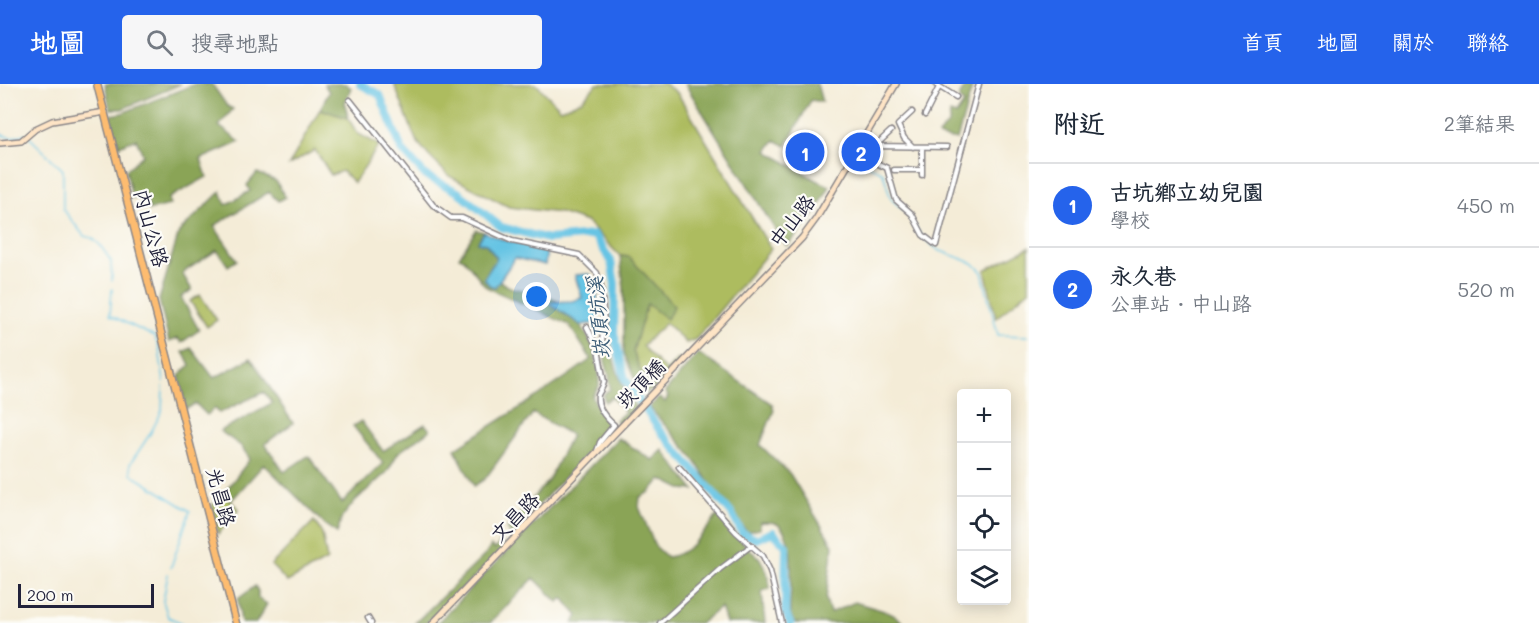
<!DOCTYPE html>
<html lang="zh-TW">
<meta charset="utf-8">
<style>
body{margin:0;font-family:Mali,"LXGW WenKai TC",sans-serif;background:#f6f6f7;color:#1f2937}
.controls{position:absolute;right:18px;bottom:18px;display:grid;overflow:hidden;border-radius:6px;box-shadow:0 3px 15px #0003}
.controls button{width:54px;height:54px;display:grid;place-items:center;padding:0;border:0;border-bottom:2px solid #e0e1e3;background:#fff;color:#1f2937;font:30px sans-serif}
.scale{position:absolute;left:18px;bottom:15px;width:136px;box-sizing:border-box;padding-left:6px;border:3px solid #22223b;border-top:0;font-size:16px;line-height:21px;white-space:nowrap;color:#22223b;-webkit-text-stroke:4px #fdfcf7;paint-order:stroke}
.you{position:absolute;left:537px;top:213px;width:21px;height:21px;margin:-15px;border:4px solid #fff;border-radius:50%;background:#1a73e8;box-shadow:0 0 0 9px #1a73e833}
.badge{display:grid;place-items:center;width:39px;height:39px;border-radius:50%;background:#2563eb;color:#fff;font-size:20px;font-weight:700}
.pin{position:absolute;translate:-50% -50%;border:3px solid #fff;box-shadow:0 2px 6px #0006}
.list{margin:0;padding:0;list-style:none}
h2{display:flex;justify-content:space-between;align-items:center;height:78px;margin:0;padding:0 24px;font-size:26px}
h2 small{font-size:20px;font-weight:400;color:#747a83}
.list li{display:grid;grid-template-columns:39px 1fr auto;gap:18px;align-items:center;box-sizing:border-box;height:84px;padding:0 24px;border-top:2px solid #e0e1e3}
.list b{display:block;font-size:22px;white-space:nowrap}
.list p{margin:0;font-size:20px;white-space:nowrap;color:#747a83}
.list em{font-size:20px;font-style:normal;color:#747a83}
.icon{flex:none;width:33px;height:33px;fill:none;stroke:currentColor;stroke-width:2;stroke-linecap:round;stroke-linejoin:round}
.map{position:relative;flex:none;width:1029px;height:539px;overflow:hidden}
header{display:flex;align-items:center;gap:36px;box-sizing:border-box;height:84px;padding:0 30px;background:#2563eb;color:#fff}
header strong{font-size:28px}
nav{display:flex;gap:33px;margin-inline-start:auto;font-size:21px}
.search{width:420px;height:54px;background:#f6f6f7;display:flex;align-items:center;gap:15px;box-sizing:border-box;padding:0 21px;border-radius:6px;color:#747a83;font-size:22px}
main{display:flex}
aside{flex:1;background:#fff}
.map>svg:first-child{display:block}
.green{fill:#adbc5f;stroke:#686f4d;stroke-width:1.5}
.forest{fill:#8aa456;stroke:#566348;stroke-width:1.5}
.water{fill:#66c4e4;stroke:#447390;stroke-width:1.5}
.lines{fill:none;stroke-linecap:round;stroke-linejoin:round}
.stream{stroke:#66c4e4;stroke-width:1.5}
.river{stroke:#66c4e4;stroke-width:8}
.street-casing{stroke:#8b8789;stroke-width:7}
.secondary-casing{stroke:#8b8789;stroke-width:8}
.primary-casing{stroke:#8b8789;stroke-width:9}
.street{stroke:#fff;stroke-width:4}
.secondary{stroke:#fee4c5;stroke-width:5}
.primary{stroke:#fdbc6f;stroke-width:6}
.labels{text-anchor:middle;stroke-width:4.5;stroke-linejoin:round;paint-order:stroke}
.street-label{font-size:20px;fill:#22223b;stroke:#fdfcf7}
.water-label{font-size:21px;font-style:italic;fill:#3a5b76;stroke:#fdfcf7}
</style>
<header>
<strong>地圖</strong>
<div class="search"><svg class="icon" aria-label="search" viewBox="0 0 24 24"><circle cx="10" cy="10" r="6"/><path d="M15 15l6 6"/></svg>搜尋地點</div>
<nav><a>首頁</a><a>地圖</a><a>關於</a><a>聯絡</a></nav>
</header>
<main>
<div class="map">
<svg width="1029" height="539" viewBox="0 0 1029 539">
<rect width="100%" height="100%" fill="#fdfcf7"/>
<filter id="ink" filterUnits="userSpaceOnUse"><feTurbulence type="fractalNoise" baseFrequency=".0167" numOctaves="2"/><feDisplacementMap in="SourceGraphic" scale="12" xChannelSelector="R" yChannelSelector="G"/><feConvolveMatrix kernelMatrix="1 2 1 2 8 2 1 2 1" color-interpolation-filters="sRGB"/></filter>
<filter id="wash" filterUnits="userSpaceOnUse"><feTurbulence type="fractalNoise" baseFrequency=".008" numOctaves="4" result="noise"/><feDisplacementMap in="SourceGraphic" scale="24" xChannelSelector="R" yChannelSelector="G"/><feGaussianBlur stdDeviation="1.35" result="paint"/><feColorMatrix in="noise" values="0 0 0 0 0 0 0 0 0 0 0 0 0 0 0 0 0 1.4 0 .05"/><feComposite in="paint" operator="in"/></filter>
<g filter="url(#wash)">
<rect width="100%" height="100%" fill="#f4ecd7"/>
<path class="green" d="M394 0H536L561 25 582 16 597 0H665L678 10 771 165 696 255 686 259 666 239 642 262 666 287 677 275 681 278 655 304 639 286 633 267 647 219 629 173 620 172 587 138 560 129 509 123 449 92 428 71 416 56Z
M320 25 348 34 357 49 379 61 354 99 342 87 331 91 315 66 289 81Z
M1029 163V206L996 234 985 186Z
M200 211 217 236 207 243 190 217Z
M223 410 239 425 218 450 212 422Z
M314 437 322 449 327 476 287 498 271 481Z"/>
<path class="forest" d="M105 0H181L122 25H110Z
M195 0H212L227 22 233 25 219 42 240 58 201 75 207 93 169 114 170 121 149 126 147 110 132 114 126 86 143 71 136 55 119 62 110 31 122 29Z
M324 0H346L351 4 345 19 348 34 320 25 329 8Z
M685 0H817L822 18 811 16 786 62 775 56 767 67 814 95 830 102 812 134 787 162 779 152Z
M967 0H973L957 56 940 53 938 51 949 39 950 29 956 31 964 19 959 16 960 11Z
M257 89 276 97 285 113 278 117 269 108 214 142 237 176 228 182 217 166 182 189 192 206 181 213 199 246 181 259 178 254 169 258 159 216 179 148 221 107 226 121 250 107 247 101Z
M476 146 484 148 478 158 486 160 497 174 495 203 499 196C512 208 525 205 540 208 546 209 551 214 557 217L552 218 551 221 581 241 594 264 599 288V303L592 312 610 344 511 451 507 444 548 397 571 351 533 329 485 395 474 402 455 365C500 335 548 308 591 275L569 241 486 203 464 175 459 173Z
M620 172 629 173 674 222 667 235 647 220 633 267 640 286 655 304 645 310 633 292 624 269V205Z
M605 257H610C613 279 622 305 636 323L620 342 616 336 625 328 612 313 605 318 603 311 610 305 609 291 605 278Z
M191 264 214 294 251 274 293 339 265 360 284 388 308 372 310 374 342 419 383 379 353 342 361 337 383 367 425 340 430 346 398 369 387 388 355 417 342 433 337 449 325 441 264 380 231 417 223 410 250 375 241 362 220 347 272 319 264 308 219 329 215 324 207 331 196 320 186 325 179 292 190 281 183 268Z
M698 269 772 320 774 326 760 361 790 390 833 461 826 515 830 529 855 518C870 524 893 526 903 539H794L790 530C789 509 799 449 775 439 771 438 765 438 760 438V445L747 448 715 408 692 372 649 323 659 314 665 318 668 312 665 308Z
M618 354 652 376 663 366 694 406 681 405 661 395 650 408 640 413 639 423 655 462 667 473C688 472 705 447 718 431L752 468 759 473 767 488 770 505 762 507 765 539H726L721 523 701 539H573L578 532 563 514 558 518 534 494 490 539H437Z
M501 457 505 464 426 539H415L486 470 491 462 495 465Z
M255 502 258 507V514L267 520 256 539H241L238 515Z"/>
<path class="water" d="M484 148 504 156 547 166 545 181 515 174 495 203 489 201 484 194 497 174 486 160 478 158Z
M590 190 597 205 598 239 581 241 550 220 552 218 572 217 582 214 575 191Z"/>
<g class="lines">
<path class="stream" d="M0 50 11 54 25 50
M29 53 63 86V125L84 152 92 154 100 161 111 177 112 197
M861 77 883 89 891 115 907 129 920 151 938 166 973 179 982 188 998 251 1029 252
M112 205 110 231 155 253 159 265 164 298
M163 302 162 327 150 350 130 380 131 390 190 427 171 483
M168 490 163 517 168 533 182 539"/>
<path class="river" d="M360 0 380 11 402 66 426 92 458 108 501 143 548 155 594 151 611 177 615 200 614 249 625 295 660 347 732 430 742 449 756 455 773 448 786 462 785 528 790 539"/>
</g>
</g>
<g filter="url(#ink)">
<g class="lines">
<g class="street-casing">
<path id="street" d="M935 0 956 13
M350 16 433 121 451 134H462L512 157 579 171 597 189 601 202 604 238 602 258 598 265
M912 28 898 41 904 54 913 63
M925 31 939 3
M863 55 875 62 947 63
M875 62 891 47
M857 67 862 72 887 84 896 116 912 130 923 151 936 161 979 0
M894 86H922
M922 91V64
M587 243 598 265 604 298C603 304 600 306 598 311 596 323 606 334 614 341L600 358 597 367
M679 383 736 448 763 472 770 487 782 539
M368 534 371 539
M660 539 720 485 752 461"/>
</g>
<g class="secondary-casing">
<path id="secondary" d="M0 59 21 57 35 45 52 37 105 28
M433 539 802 154 816 135 896 0"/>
</g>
<g class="primary-casing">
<path id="primary" d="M97 0 236 539"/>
</g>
<use href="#street" class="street"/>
<use href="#secondary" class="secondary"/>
<use href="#primary" class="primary"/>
</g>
</g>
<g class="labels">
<g class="street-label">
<text transform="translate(792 137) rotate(-52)" y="7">中山路</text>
<text transform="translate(151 144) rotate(75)" y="7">內山公路</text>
<text transform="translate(641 300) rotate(-46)" y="7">崁頂橋</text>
<text transform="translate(221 413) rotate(75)" y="7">光昌路</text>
<text transform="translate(515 433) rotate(-46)" y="7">文昌路</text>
</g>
<g class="water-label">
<text transform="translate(599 234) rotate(-96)" y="7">崁頂坑溪</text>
</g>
</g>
</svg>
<div class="controls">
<button>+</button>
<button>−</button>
<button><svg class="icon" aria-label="locate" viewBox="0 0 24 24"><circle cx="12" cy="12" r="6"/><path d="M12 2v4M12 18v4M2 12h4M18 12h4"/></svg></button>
<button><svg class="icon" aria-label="layers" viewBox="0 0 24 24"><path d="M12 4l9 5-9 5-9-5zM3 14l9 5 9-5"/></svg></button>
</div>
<div class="scale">200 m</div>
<div class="you"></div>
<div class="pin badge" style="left:805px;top:68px">1</div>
<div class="pin badge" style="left:861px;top:68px">2</div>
</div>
<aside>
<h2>附近<small>2筆結果</small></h2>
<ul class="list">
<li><span class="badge">1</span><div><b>古坑鄉立幼兒園</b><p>學校</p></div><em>450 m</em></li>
<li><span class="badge">2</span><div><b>永久巷</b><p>公車站 · 中山路</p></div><em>520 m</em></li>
</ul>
</aside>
</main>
